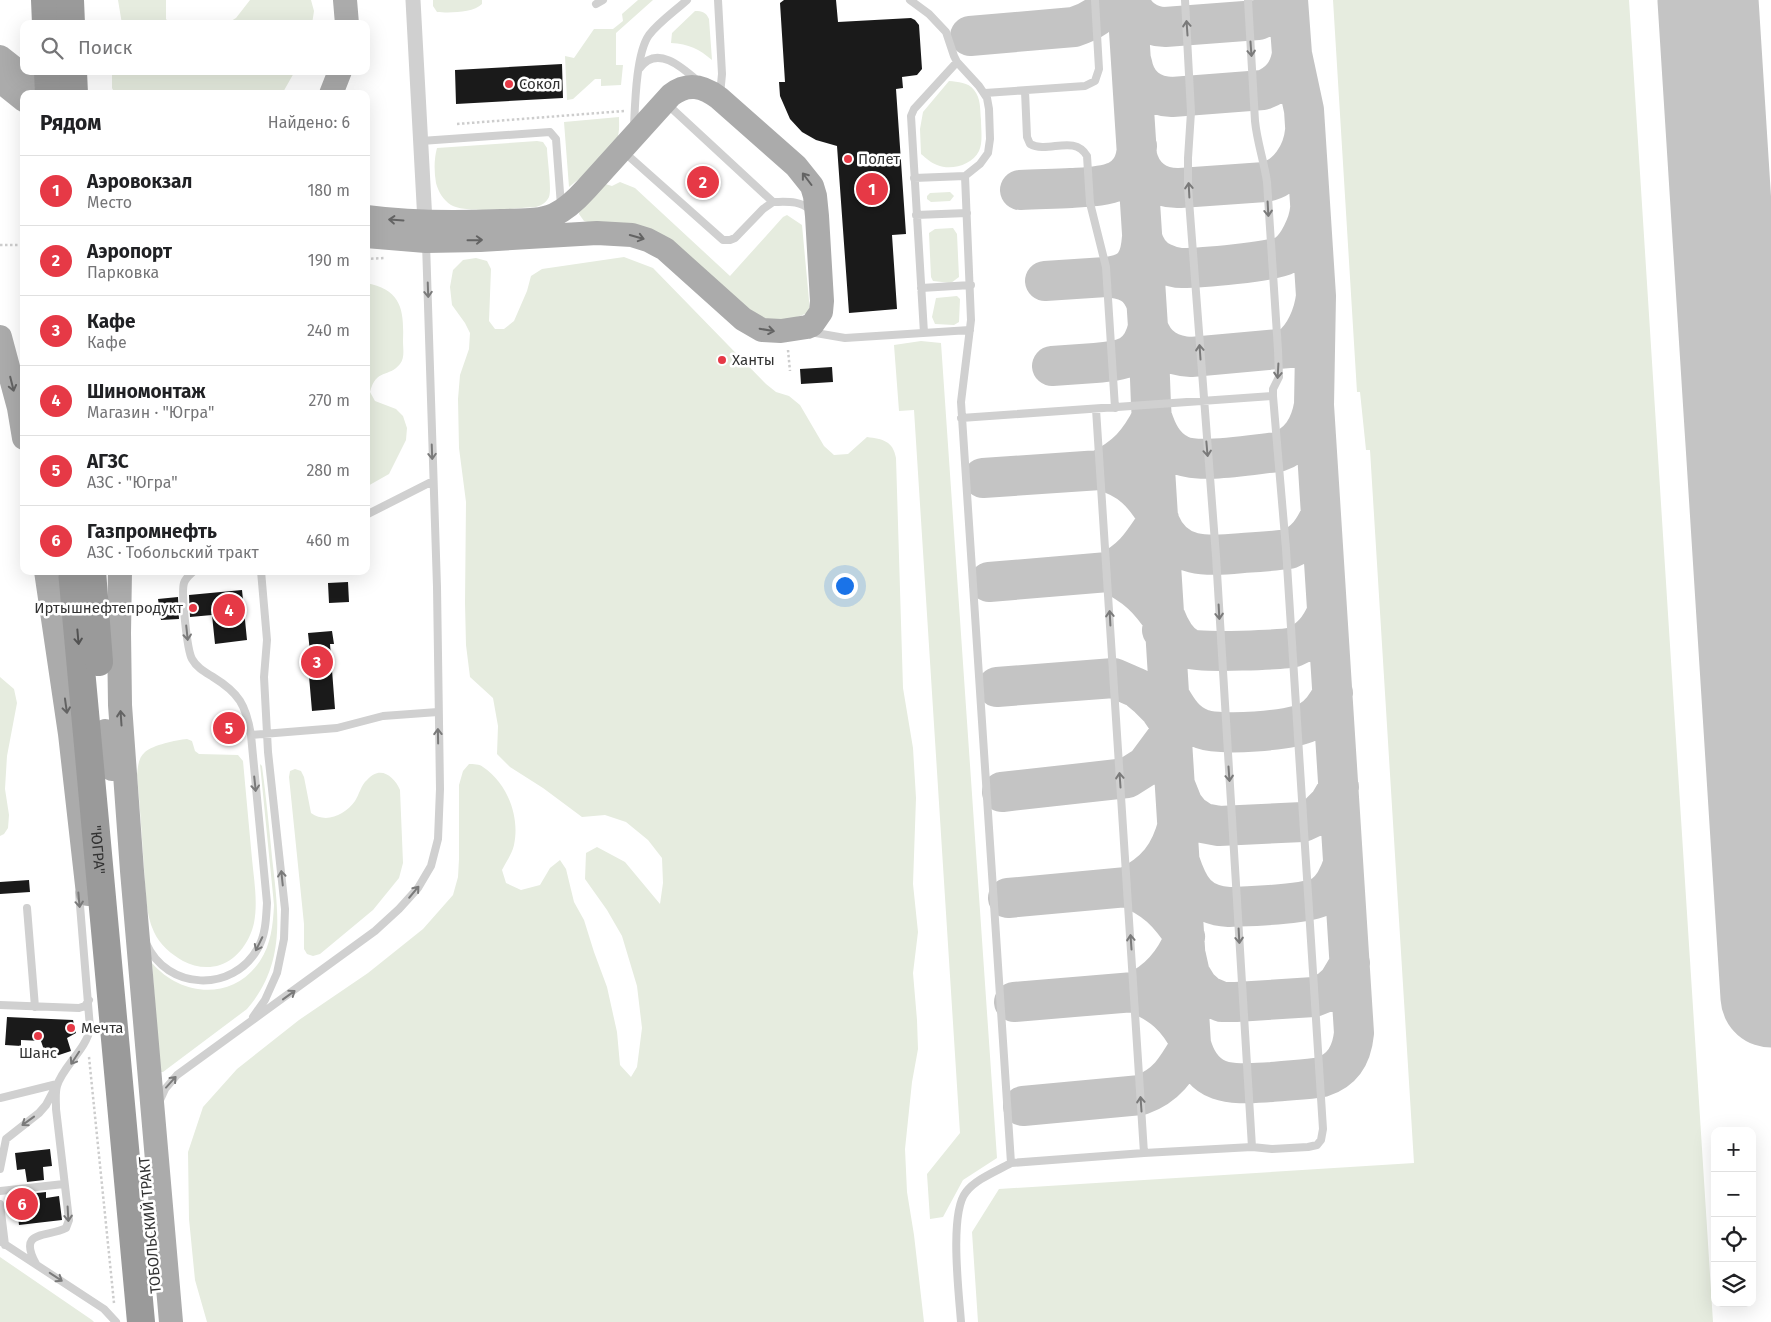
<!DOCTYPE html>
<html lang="ru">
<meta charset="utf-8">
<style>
body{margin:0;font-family:"Fira Sans",sans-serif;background:#f2f2f2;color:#202124}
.controls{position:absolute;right:15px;bottom:15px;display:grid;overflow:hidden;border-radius:10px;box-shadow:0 5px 20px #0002}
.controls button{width:45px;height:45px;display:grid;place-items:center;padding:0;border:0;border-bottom:1px solid #e0e0e0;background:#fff;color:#202124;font:25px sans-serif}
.you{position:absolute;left:844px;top:585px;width:18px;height:18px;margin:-12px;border:4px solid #fff;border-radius:50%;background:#1a73e8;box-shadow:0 0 0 8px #1a73e833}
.badge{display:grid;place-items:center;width:32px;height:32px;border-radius:50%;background:#e63946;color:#fff;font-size:16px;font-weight:700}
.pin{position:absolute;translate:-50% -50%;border:2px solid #fff;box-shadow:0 1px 5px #0006}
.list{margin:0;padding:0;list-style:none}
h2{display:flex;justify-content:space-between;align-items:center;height:65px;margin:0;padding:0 20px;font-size:21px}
h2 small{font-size:16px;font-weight:400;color:#757577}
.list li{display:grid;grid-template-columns:32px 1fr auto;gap:15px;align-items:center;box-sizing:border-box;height:70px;padding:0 20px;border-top:1px solid #e0e0e0}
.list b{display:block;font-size:19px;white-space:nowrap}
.list p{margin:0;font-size:16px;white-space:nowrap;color:#757577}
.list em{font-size:16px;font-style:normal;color:#757577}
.icon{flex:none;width:28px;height:28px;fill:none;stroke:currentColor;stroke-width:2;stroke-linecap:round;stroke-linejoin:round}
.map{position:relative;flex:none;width:1771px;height:1322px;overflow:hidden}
.search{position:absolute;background:#fff;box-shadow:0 5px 20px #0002;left:20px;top:20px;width:350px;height:55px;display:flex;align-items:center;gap:12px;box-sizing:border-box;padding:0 18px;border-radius:10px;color:#757577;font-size:19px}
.panel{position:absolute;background:#fff;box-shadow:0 5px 20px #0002;left:20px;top:90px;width:350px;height:485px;border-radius:10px}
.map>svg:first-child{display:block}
.green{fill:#e6ecdf}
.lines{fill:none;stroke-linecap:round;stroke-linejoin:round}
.taxiway{stroke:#c4c4c4;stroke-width:40}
.runway{stroke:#c4c4c4;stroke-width:101}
.building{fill:#1a1a1a}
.path{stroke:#cdcdcd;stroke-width:2.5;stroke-dasharray:2.5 2.5;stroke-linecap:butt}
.lane{stroke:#d0d0d0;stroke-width:8}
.street{stroke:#d0d0d0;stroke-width:15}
.primary{stroke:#ababab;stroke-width:24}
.highway{stroke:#9a9a9a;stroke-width:28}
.oneway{stroke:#7a7a7a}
.oneway2{stroke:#636363}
.oneway3{stroke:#525252}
.poi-dot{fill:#e63946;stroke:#fff;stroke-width:2}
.labels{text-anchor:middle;stroke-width:5;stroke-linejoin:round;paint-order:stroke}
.poi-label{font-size:15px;fill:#333;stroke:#fff;text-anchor:start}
.street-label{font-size:15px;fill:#333;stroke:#fff}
</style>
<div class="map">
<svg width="1771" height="1322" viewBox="0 0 1771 1322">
<rect width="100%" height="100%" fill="#fff"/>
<path class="green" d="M118 0H166V19L170 24H122Z
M250 0H311L314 11 312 24H226L236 18Z
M433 0H482V4C473 13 449 13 437 12L433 6Z
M638 0H653L616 33V65H623L621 85 601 86V79H595L573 99 567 100 565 56 574 58 594 29H613L623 21 622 14Z
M1333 0H1629L1713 1322H978L972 1232 999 1189 1414 1163 1370 450H1366L1360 392H1357Z
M695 11C702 11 706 12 709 19L712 60C699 49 689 44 671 43L672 33Z
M112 71H295L282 94H115L112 88Z
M949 81C958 82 968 82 974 90 981 98 980 110 981 120 981 130 983 142 979 151 972 165 951 171 937 165 931 163 926 158 921 154L920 129 923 112Z
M619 117C619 126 620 133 616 141 608 158 584 175 569 187L564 122Z
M537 141 543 142 547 148C547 158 552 189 549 197 546 203 542 205 536 207 517 208 466 214 451 205 443 200 438 191 436 183 434 171 434 159 437 148Z
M620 182 635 188 730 276 783 217 787 215 802 225 810 311C792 322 774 322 754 320L668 243 584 221 579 214 580 207 602 183 612 186Z
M950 192 954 196 950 201 931 202 927 199V196L930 193Z
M953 228 957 234 959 277 951 283 933 281 931 277 929 233 935 229Z
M624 257 653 268 766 384 776 392 789 396 800 405 824 446 834 455 848 454 867 437C883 439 893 441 896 458L903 688 913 748 916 798 913 884 918 932 913 973 917 1020 918 1049 912 1082 905 1149 907 1192 914 1235 924 1322H207L195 1280 189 1219 188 1152 203 1107 237 1069 299 1020 368 973 423 929 453 895 458 877 459 859V785L463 771 469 764C473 764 480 764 483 767 508 784 520 817 514 845 512 854 506 862 502 870L506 883 521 890 540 885 550 868 560 860 566 869 574 902 584 920 594 952 607 987 617 1032 620 1065 631 1077 637 1067 642 1028 637 986 622 936 607 910 585 879 586 853 597 847 625 862 660 904 663 883 662 858 648 840 626 822 605 815 582 817 543 788 510 767 497 754 498 726 493 698 470 677 466 645 465 603 466 502 459 448 458 399 460 375 469 349 470 333 465 323 452 305 450 287 453 270 463 260 476 258 487 261 491 269 489 321 495 329H504L514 321 527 291 531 276 542 269Z
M366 283C402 290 404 310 403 341 403 348 405 358 400 364 389 378 376 368 370 392L375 401 396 409 403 416 407 428 406 440 389 474 366 487 368 409 366 368 368 360 366 355Z
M957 296 960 299 959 322 954 325 935 324 932 317 936 298Z
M921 341 941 343 997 1158 963 1180 943 1217 930 1219 927 1174 960 1133 914 410 899 411 894 345Z
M0 677 14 689 17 703 7 756 5 789 9 815 8 828 4 834 0 836Z
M187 739 192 741 195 751 199 754 238 755 243 761C246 794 249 826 252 859 254 880 258 902 254 923 250 941 238 959 220 965 208 969 194 967 183 961 171 954 160 945 154 932 145 913 146 890 144 869 142 838 140 806 137 775 138 767 138 758 145 752 153 745 176 740 187 739Z
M260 764 262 766C266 796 269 826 272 857 278 912 287 963 247 1009L163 1072H160L152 963C181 997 233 1001 260 961 271 944 273 925 274 905Z
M295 769 301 771 304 777 311 813C326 824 345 815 355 801 359 795 361 785 367 780 380 765 394 776 400 790L403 863 399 878 373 910 320 954 313 956 307 954 304 949V924L289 777 290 771Z
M0 1257 92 1320 94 1322H0Z"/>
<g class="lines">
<path class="taxiway" d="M1127 0 1148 327C1155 347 1170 356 1191 357L1289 348C1305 337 1314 314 1316 296L1304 110 1292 54 1288 0
M1129 0C1134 16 1148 27 1165 27L1258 20 1272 14 1283 0
M970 36 1074 27C1091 22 1103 14 1113 0
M1132 63C1136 85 1150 96 1172 97L1263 90C1280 84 1289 72 1292 54
M1137 156C1142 178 1158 189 1180 188L1265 182C1288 178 1303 153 1305 131
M1020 190C1037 189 1054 189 1071 188 1103 186 1135 187 1137 146
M1142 237C1145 248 1151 258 1163 263 1169 266 1175 268 1182 268 1199 268 1273 262 1285 255 1298 248 1309 223 1310 209
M1142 237C1140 263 1133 274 1106 277 1126 279 1139 283 1146 303
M1045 281 1106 277
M1148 327 1151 405 1191 1044C1203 1089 1234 1084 1272 1082 1288 1080 1306 1080 1322 1077 1343 1070 1352 1054 1354 1033L1314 405 1316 296
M1052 366C1066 365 1081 364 1095 363 1123 361 1141 358 1148 327
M1152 417C1139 443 1126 457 1100 470 1130 478 1144 493 1159 519 1142 544 1135 558 1108 572 1137 587 1148 597 1166 624L1162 630
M1152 417C1157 432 1163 446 1178 454 1197 465 1255 454 1278 452 1300 444 1310 428 1314 405
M983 478 1100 470
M1160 523C1175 560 1209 556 1243 553 1258 552 1274 551 1289 549 1306 542 1314 530 1321 514
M989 582 1108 572
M1165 616C1170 629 1177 643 1190 649 1200 653 1284 650 1294 647 1311 640 1320 628 1327 612
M997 687 1114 678 1137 688 1149 698 1159 708 1172 727 1166 739 1146 766 1127 778 1002 792
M1170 697C1178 711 1186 724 1202 729 1221 736 1290 731 1308 722 1320 716 1327 705 1333 693
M1175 785 1183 805 1191 815 1203 823 1219 826 1303 822 1318 815 1329 804 1339 787
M1180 862C1189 889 1198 905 1229 907 1250 906 1305 905 1322 896 1333 889 1339 876 1343 864
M1008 898 1127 887
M1186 956 1190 974 1198 987 1208 996 1222 1002H1236L1314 997 1329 991 1338 983 1350 963
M1014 1002 1134 992
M1023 1106 1141 1095C1168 1085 1177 1068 1191 1044 1177 1016 1162 1004 1134 992 1159 982 1175 961 1185 937 1168 912 1156 899 1127 887 1156 873 1170 855 1178 824"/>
<path class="runway" d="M1708 0 1771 997"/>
</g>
<path class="building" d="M784 0H836L838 22 911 18 915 20 919 25 922 69 917 75 902 77 903 88 896 89 906 234 892 235 897 309 849 313 837 146 816 140 802 132 790 119 780 96 779 82H785L780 3Z
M562 64 563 98 456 104 455 70Z
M832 367 833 382 801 384 800 369Z
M348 582 349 602 329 603 328 583Z
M242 590 247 640 215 644 212 615 190 617 189 595Z
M178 597 179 619 161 620 158 599Z
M332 631 334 644H330L335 709 312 711 307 653 310 652 308 633Z
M29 880 30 892 0 894V882Z
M7 1017 73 1020 76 1033 67 1038 71 1051 47 1059 41 1041 21 1040V1046L5 1045Z
M50 1149 52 1166 43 1167 44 1180 27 1182 25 1169 17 1170 15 1153Z
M46 1192V1198L59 1196 62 1220 19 1225 16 1201 28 1200V1194Z"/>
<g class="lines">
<path class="path" d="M457 124 624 111
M0 245H24
M366 259 384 258
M788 350 790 371
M89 1057 114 1303"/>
<path class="lane" d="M718 0 722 74 720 95
M910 0 929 14 946 32 954 56 957 62 979 86 987 98 989 109 990 139 988 153 980 164 965 176 971 320 961 402 1011 1163 1144 1153 1252 1147
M1185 0 1191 112 1188 158V187L1216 556 1252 1147 1272 1149 1308 1147 1317 1145 1321 1140 1323 1129 1286 549 1273 396V389L1279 377 1278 350 1267 182C1264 161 1257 142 1255 121L1248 0
M596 4 603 0
M640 68C657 44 683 68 699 82
M1025 91 1027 137 1030 144C1048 154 1074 134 1087 156L1090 203 1106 267 1115 408
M985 93 1085 86 1095 81 1099 69 1095 0
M667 104 773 202C786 202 800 200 810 210
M634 127C635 105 636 53 649 35 659 22 675 11 687 0
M421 141 550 132 556 139 561 206
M624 152 723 240H730L735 238 763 209 773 202
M914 178 965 176
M916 215 967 213
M921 288 971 285
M810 332 845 338 970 330
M924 333 911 116 914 109 957 62
M1096 409 1144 1153
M961 418 1273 396
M366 515 433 481
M251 735 337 728 383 716 438 712
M27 908 35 1007
M146 943C167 991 233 993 258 948 266 934 266 918 267 903L251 735C246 705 239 693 213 677 205 672 197 668 192 659 187 650 181 592 184 583 186 577 190 575 194 571
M0 1005 79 1008 85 1006 89 1000
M253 1017 265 1000 277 973 284 939 285 909 268 752 264 677 267 640 261 571
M0 1098 57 1084
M160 1100 165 1089 177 1075 375 931 399 909 418 888 431 866 438 839 440 789 437 587 426 243
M0 1169 6 1139 39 1113 46 1105 54 1090
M0 1191 64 1184
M0 1204 5 1245
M0 1241 104 1309 116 1322
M36 1264C17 1229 47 1238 66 1228L69 1220 56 1109C56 1101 55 1093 57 1086 62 1067 87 1049 90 1028L79 893
M961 1322C959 1294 949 1213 966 1192 976 1179 997 1171 1011 1163"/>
<path class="street" d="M413 0 425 222"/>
<path class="primary" d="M345 0 347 24
M0 57 47 94
M0 81 24 100
M331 94 340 71
M366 217C411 223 456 223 501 221 518 220 538 222 554 215 567 209 577 199 586 189L671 95C688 82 703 86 719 98L796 166 812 186 815 196 817 216 822 301 821 312 812 325 807 327 781 331 762 330 743 319 665 249 648 240 632 235 597 233 480 240 426 241 366 236
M0 337 19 408 24 438
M46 571 70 734 88 894
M120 571 119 633 120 705 132 871 171 1322
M105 731 112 769"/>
<g class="highway">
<path d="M45 0 46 24"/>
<path d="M70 0 71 24"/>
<path d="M48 71 49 94"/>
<path d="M73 71 74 94"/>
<path id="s1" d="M72 571 141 1322"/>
<path d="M92 571 99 662"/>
</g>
</g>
<defs><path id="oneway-shaft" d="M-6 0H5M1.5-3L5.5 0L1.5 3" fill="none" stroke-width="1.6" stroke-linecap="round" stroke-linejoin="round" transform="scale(1.25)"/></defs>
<g class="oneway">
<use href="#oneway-shaft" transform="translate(1187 28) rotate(-94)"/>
<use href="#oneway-shaft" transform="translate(1251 49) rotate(86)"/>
<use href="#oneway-shaft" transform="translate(1189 190) rotate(-93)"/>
<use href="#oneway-shaft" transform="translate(1268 209) rotate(87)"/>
<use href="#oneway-shaft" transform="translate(428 290) rotate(88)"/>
<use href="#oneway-shaft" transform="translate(1200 352) rotate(-94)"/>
<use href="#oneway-shaft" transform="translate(1278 371) rotate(93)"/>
<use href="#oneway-shaft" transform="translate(1207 449) rotate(85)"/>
<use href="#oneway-shaft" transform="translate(432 452) rotate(88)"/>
<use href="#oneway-shaft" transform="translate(1219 612) rotate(87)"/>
<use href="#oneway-shaft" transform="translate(1110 618) rotate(-93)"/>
<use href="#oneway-shaft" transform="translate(187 633) rotate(84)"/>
<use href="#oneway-shaft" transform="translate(438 736) rotate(-91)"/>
<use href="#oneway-shaft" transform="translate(1229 774) rotate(86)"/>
<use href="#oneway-shaft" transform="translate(1120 780) rotate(-94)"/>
<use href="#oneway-shaft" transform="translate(255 784) rotate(84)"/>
<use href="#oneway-shaft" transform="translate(282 878) rotate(-96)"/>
<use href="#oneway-shaft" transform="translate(414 892) rotate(-50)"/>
<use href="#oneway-shaft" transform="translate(79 900) rotate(85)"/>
<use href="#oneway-shaft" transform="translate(1239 936) rotate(87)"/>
<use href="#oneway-shaft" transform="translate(1131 942) rotate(-94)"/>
<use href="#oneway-shaft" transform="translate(259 944) rotate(116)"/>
<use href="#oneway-shaft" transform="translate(289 995) rotate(-36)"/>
<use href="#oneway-shaft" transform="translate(75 1058) rotate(123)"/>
<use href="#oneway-shaft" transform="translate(171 1082) rotate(-48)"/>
<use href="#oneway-shaft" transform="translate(1141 1104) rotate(-94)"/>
<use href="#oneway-shaft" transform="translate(28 1121) rotate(144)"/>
<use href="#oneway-shaft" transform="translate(68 1214) rotate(87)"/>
<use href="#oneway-shaft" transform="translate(56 1277) rotate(33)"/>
</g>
<g class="oneway2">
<use href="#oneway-shaft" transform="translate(807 179) rotate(-127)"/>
<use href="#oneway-shaft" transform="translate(396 220) rotate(-176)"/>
<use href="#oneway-shaft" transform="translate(637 237) rotate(16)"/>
<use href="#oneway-shaft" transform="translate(475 240) rotate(-1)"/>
<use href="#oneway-shaft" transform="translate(767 330) rotate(10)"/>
<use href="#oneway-shaft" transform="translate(12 384) rotate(76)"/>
<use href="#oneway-shaft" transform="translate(66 706) rotate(82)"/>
<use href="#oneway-shaft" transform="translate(121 718) rotate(-94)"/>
</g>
<use class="oneway3" href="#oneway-shaft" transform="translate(78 637) rotate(85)"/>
<g class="poi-dot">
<circle cx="509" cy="84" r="5"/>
<circle cx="848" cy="159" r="5"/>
<circle cx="722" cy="360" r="5"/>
<circle cx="193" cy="608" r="5"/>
<circle cx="71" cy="1028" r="5"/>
<circle cx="38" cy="1036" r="5"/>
</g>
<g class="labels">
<g class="poi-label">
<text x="519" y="89">Сокол</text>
<text x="858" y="164">Полет</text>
<text x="732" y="365">Ханты</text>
<text x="183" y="613" text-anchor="end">Иртышнефтепродукт</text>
<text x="81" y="1033">Мечта</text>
<text x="38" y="1058" text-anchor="middle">Шанс</text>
</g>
<g class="street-label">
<text dy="5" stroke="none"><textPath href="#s1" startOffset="280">"ЮГРА"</textPath></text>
<text transform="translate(150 1225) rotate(-95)" y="5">ТОБОЛЬСКИЙ ТРАКТ</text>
</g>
</g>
</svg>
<div class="controls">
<button>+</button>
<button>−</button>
<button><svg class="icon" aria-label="locate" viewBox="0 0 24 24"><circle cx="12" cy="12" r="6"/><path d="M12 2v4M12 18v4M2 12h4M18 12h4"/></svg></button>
<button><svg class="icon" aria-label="layers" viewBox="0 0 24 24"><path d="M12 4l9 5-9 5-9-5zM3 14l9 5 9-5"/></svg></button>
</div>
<div class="you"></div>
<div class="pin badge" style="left:872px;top:189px">1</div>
<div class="pin badge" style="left:703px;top:182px">2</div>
<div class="pin badge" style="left:317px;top:662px">3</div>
<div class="pin badge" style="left:229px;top:610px">4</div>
<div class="pin badge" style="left:229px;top:728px">5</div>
<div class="pin badge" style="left:22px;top:1204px">6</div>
<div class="search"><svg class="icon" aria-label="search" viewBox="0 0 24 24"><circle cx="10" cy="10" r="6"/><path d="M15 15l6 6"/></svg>Поиск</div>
<section class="panel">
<h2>Рядом<small>Найдено: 6</small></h2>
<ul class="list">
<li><span class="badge">1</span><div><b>Аэровокзал</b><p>Место</p></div><em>180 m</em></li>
<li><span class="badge">2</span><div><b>Аэропорт</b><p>Парковка</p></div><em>190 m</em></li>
<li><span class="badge">3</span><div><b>Кафе</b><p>Кафе</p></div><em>240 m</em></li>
<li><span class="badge">4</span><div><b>Шиномонтаж</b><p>Магазин · &quot;Югра&quot;</p></div><em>270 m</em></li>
<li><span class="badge">5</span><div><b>АГЗС</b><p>АЗС · &quot;Югра&quot;</p></div><em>280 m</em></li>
<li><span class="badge">6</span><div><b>Газпромнефть</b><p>АЗС · Тобольский тракт</p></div><em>460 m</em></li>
</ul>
</section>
</div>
